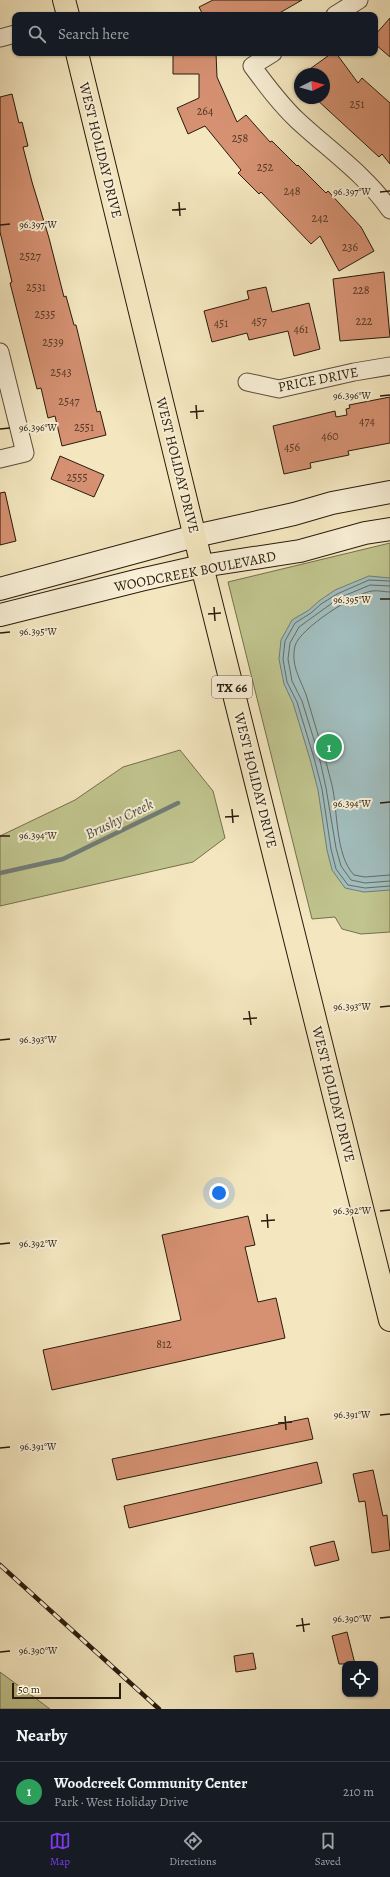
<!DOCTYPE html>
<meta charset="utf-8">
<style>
body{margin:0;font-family:Alegreya,serif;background:#242831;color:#f1f3f6}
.controls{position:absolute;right:12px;bottom:12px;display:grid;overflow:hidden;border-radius:8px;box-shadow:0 1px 3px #0004}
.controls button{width:36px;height:36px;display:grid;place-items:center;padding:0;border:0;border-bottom:1px solid #363941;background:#171b24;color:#f1f3f6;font:20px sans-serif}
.compass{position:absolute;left:294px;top:68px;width:36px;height:36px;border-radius:50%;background:#171b24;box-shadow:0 1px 3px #0004;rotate:85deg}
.scale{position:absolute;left:12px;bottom:10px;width:109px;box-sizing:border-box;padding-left:4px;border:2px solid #281b0c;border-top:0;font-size:11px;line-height:14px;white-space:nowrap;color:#281b0c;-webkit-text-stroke:3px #f8efd6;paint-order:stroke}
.you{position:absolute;left:219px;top:1193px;width:14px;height:14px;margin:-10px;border:3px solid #fff;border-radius:50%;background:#1a73e8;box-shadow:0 0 0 6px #1a73e833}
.badge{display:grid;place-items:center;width:26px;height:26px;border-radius:50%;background:#7c3aed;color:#fff;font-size:13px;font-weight:700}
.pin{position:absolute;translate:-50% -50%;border:2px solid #fff;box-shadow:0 1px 4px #0006}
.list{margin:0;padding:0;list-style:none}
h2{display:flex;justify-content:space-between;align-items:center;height:52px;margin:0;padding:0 16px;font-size:17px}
h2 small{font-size:13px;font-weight:400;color:#9ea1a6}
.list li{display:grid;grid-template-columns:26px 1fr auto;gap:12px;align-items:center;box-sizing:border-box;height:60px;padding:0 16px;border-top:1px solid #363941}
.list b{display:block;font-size:15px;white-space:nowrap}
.list p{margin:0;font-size:13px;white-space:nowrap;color:#9ea1a6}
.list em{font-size:13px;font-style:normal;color:#9ea1a6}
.icon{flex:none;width:22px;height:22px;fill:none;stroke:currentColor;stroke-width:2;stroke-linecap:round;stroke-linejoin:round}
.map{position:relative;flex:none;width:390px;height:1709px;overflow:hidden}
.search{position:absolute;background:#171b24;box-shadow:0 1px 3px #0004;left:12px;right:12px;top:12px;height:44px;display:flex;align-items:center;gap:10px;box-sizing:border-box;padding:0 14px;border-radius:8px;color:#9ea1a6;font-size:15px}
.sheet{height:112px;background:#171b24}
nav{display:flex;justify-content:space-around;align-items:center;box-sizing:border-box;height:56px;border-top:1px solid #363941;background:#171b24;font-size:11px;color:#9ea1a6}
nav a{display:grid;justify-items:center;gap:2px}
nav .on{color:#7c3aed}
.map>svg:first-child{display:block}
.green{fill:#c0c48e;stroke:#74704d}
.water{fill:#a1bdbd;stroke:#717c76}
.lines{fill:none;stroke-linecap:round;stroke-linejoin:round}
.shore{stroke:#646c64;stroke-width:1}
.stream{stroke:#717c76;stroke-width:4.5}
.building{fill:#d59172;stroke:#281b0c}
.street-casing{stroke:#5b4e39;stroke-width:19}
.secondary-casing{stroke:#281b0c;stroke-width:24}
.primary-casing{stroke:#281b0c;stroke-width:24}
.street{stroke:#f8efd6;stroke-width:17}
.secondary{stroke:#f8efd6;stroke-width:22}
.primary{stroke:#f4e7c0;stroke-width:22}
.rail-casing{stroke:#281b0c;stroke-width:4.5}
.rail{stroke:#f8efd6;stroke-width:3;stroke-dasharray:9;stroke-linecap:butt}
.ticks{fill:none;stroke:#281b0c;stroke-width:1.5}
.labels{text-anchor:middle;stroke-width:4;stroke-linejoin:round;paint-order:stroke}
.number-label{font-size:12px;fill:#533826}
.shield{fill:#f8efd6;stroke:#665b49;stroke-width:1}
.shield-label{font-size:13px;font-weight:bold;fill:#281b0c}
.street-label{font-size:14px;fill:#281b0c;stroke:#f8efd6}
.water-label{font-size:15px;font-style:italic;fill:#52544a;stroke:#f8efd6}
.ticks-label{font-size:10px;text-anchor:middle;fill:#281b0c;stroke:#f8efd6;stroke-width:4;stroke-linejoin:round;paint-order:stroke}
</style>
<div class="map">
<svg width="390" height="1709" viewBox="0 0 390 1709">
<rect width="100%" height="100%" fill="#f4e7c0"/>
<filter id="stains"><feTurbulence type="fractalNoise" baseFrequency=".005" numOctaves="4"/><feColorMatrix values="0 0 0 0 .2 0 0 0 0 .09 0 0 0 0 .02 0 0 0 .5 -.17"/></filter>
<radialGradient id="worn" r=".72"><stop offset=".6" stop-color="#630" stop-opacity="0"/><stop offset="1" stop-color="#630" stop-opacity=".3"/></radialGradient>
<path class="green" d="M390 543V932L361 934 342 929 335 917 312 919 228 582Z
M180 750 213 791 225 838 193 862 0 906V836L75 800 123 767Z
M0 1672 50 1709H0Z"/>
<path class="water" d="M369 576 390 578V890L364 892 345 888 332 870 327 850 318 790 310 759 293 703 284 684 279 659 281 640 292 620 309 610 319 601 335 590Z"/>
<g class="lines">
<path class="shore" d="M390 581 369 580 337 594 321 604 311 613 295 623 285 641 283 659 287 682 297 702 314 758 322 789 331 849 336 869 348 885 365 888 390 886
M390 586 370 585 339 598 299 627 290 643 288 659 292 681 302 701 319 756 326 788 336 848 341 866 351 880 365 883 390 881
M390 592C384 592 378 590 372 591 355 593 299 629 295 646 290 668 303 682 308 701 316 729 325 756 332 785 338 811 335 855 354 875L365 877 390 875"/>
<path class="stream" d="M0 873 63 859 178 803"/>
</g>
<path class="building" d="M213 0H302L276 15H203L199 7Z
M390 18V57L375 44V35Z
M173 53H216L217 77 237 122 246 115 270 142 272 141 297 166 298 165 326 193 328 191 361 227 374 251 339 271 320 236 311 244 261 192 259 194 238 173 241 170 205 126 188 134 177 108 199 98V74H173Z
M332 53H336L358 83 362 78 390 103V164L382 154 379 157 315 98H324V74H303Z
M12 94 19 123 22 122 28 146 23 147 32 182 49 238 64 297 66 296 74 325H76L97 412 100 411 106 435 62 446 55 416 48 418 41 388 37 389 10 283 12 282 0 232V97Z
M384 272 390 337 340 341 333 279Z
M266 287 272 312 309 303 320 349 294 356 288 331 249 340 247 333 212 342 204 311 249 299 247 291Z
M390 397V443L348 451 349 455 310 463 311 468 284 474 273 426 335 411 336 417 347 415 346 409 350 408 349 405Z
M60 456 104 475 94 497 51 479Z
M5 492 16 541 0 545V493Z
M248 1216 255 1245 245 1247 258 1302 276 1298 285 1338 52 1390 43 1350 181 1320 162 1235Z
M308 1418 313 1439 117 1480 112 1459Z
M317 1462 322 1483 129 1528 124 1506Z
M373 1470 383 1516 387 1515 390 1550 372 1553 365 1501 359 1502 353 1474Z
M334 1541 339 1560 315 1566 310 1547Z
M347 1632 355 1664H339L332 1636Z
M253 1653 256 1669 236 1672 234 1656Z"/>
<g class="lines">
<g class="street-casing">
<path id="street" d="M335 15 359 0
M0 38 15 34
M273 53 252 66C266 85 280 104 297 120 328 149 366 175 390 210
M0 352 25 453 0 459
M247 382 279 389 354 372 390 366"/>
</g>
<g class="secondary-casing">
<path id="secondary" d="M0 589 195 536 294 514 332 503 390 492
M0 615 140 580 202 566 300 551 365 533 390 529"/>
</g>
<g class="primary-casing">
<path id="primary" d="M64 0 68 15
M77 53 202 566 390 1320"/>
</g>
<use href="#street" class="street"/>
<use href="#secondary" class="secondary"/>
<use href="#primary" class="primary"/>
<g class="rail-casing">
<path id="rail" d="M0 1565 159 1709"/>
</g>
<use href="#rail" class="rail"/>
</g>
<path class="ticks" d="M380 192 390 191M179 202 180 216M172 210 186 209M0 225 10 224M380 396 390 395M196 405 197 419M190 412 204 411M0 429 10 428M380 599H390M214 607 215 621M208 614 221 613M0 633 10 632M380 803 390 802M232 809 233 823M225 817 239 816M0 836H10M380 1007 390 1006M249 1011 251 1025M243 1019 257 1018M0 1040 10 1039M380 1211 390 1210M267 1214 268 1228M261 1221 275 1220M0 1244 10 1243M380 1415 390 1414M285 1416 286 1430M278 1423 292 1422M0 1448 10 1447M302 1618 304 1632M380 1618 390 1617M296 1626 310 1624M0 1652 10 1651"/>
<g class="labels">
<g class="number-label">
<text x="357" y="108">251</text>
<text x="205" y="115">264</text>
<text x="240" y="142">258</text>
<text x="265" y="171">252</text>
<text x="292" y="195">248</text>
<text x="320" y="222">242</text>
<text x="350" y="251">236</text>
<text x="30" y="260">2527</text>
<text x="36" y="291">2531</text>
<text x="361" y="294">228</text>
<text x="45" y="318">2535</text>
<text x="259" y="325">457</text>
<text x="364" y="325">222</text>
<text x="221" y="327">451</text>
<text x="301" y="333">461</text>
<text x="53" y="346">2539</text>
<text x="61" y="376">2543</text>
<text x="69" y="405">2547</text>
<text x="367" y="425">474</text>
<text x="84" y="431">2551</text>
<text x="330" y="440">460</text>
<text x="292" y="451">456</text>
<text x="77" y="481">2555</text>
<text x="164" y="1348">812</text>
</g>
<rect class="shield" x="212" y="676" width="40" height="22" rx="3"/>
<g class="shield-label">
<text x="232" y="692">TX 66</text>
</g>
<g class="street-label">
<text transform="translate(101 150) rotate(76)" y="5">WEST HOLIDAY DRIVE</text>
<text transform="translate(318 379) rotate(-11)" y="5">PRICE DRIVE</text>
<text transform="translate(178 465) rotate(76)" y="5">WEST HOLIDAY DRIVE</text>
<text transform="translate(195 571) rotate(-11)" y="5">WOODCREEK BOULEVARD</text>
<text transform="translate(256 780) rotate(76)" y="5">WEST HOLIDAY DRIVE</text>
<text transform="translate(334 1094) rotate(76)" y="5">WEST HOLIDAY DRIVE</text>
</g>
<g class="water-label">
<text transform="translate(119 819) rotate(-26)" y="5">Brushy Creek</text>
</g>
</g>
<g class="ticks-label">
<text x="352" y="195">96.397°W</text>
<text x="38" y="228">96.397°W</text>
<text x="352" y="399">96.396°W</text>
<text x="38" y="431">96.396°W</text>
<text x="352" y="603">96.395°W</text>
<text x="38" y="635">96.395°W</text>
<text x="352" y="807">96.394°W</text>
<text x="38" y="839">96.394°W</text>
<text x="352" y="1010">96.393°W</text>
<text x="38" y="1043">96.393°W</text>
<text x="352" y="1214">96.392°W</text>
<text x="38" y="1247">96.392°W</text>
<text x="352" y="1418">96.391°W</text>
<text x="38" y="1450">96.391°W</text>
<text x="352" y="1622">96.390°W</text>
<text x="38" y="1654">96.390°W</text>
</g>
<rect width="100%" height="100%" filter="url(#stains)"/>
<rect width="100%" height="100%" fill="url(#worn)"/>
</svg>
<div class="controls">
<button><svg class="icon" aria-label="locate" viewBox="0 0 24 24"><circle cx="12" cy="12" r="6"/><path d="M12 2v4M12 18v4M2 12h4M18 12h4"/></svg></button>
</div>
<svg class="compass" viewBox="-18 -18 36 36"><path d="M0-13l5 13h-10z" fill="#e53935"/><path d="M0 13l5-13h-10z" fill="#9ea1a6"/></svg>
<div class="scale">50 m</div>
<div class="you"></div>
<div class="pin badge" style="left:329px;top:747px;background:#2e9e5b">1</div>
<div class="search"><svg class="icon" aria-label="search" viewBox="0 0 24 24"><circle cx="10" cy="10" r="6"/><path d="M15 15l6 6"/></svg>Search here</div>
</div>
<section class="sheet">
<h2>Nearby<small></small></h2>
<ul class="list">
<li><span class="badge" style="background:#2e9e5b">1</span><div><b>Woodcreek Community Center</b><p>Park · West Holiday Drive</p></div><em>210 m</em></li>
</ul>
</section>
<nav>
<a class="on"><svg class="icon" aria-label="map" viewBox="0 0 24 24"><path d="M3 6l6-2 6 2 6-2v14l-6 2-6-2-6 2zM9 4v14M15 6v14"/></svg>Map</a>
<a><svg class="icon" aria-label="directions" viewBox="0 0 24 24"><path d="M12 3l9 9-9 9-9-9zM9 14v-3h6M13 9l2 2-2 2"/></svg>Directions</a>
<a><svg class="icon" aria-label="saved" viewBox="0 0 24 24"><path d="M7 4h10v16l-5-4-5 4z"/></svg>Saved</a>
</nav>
